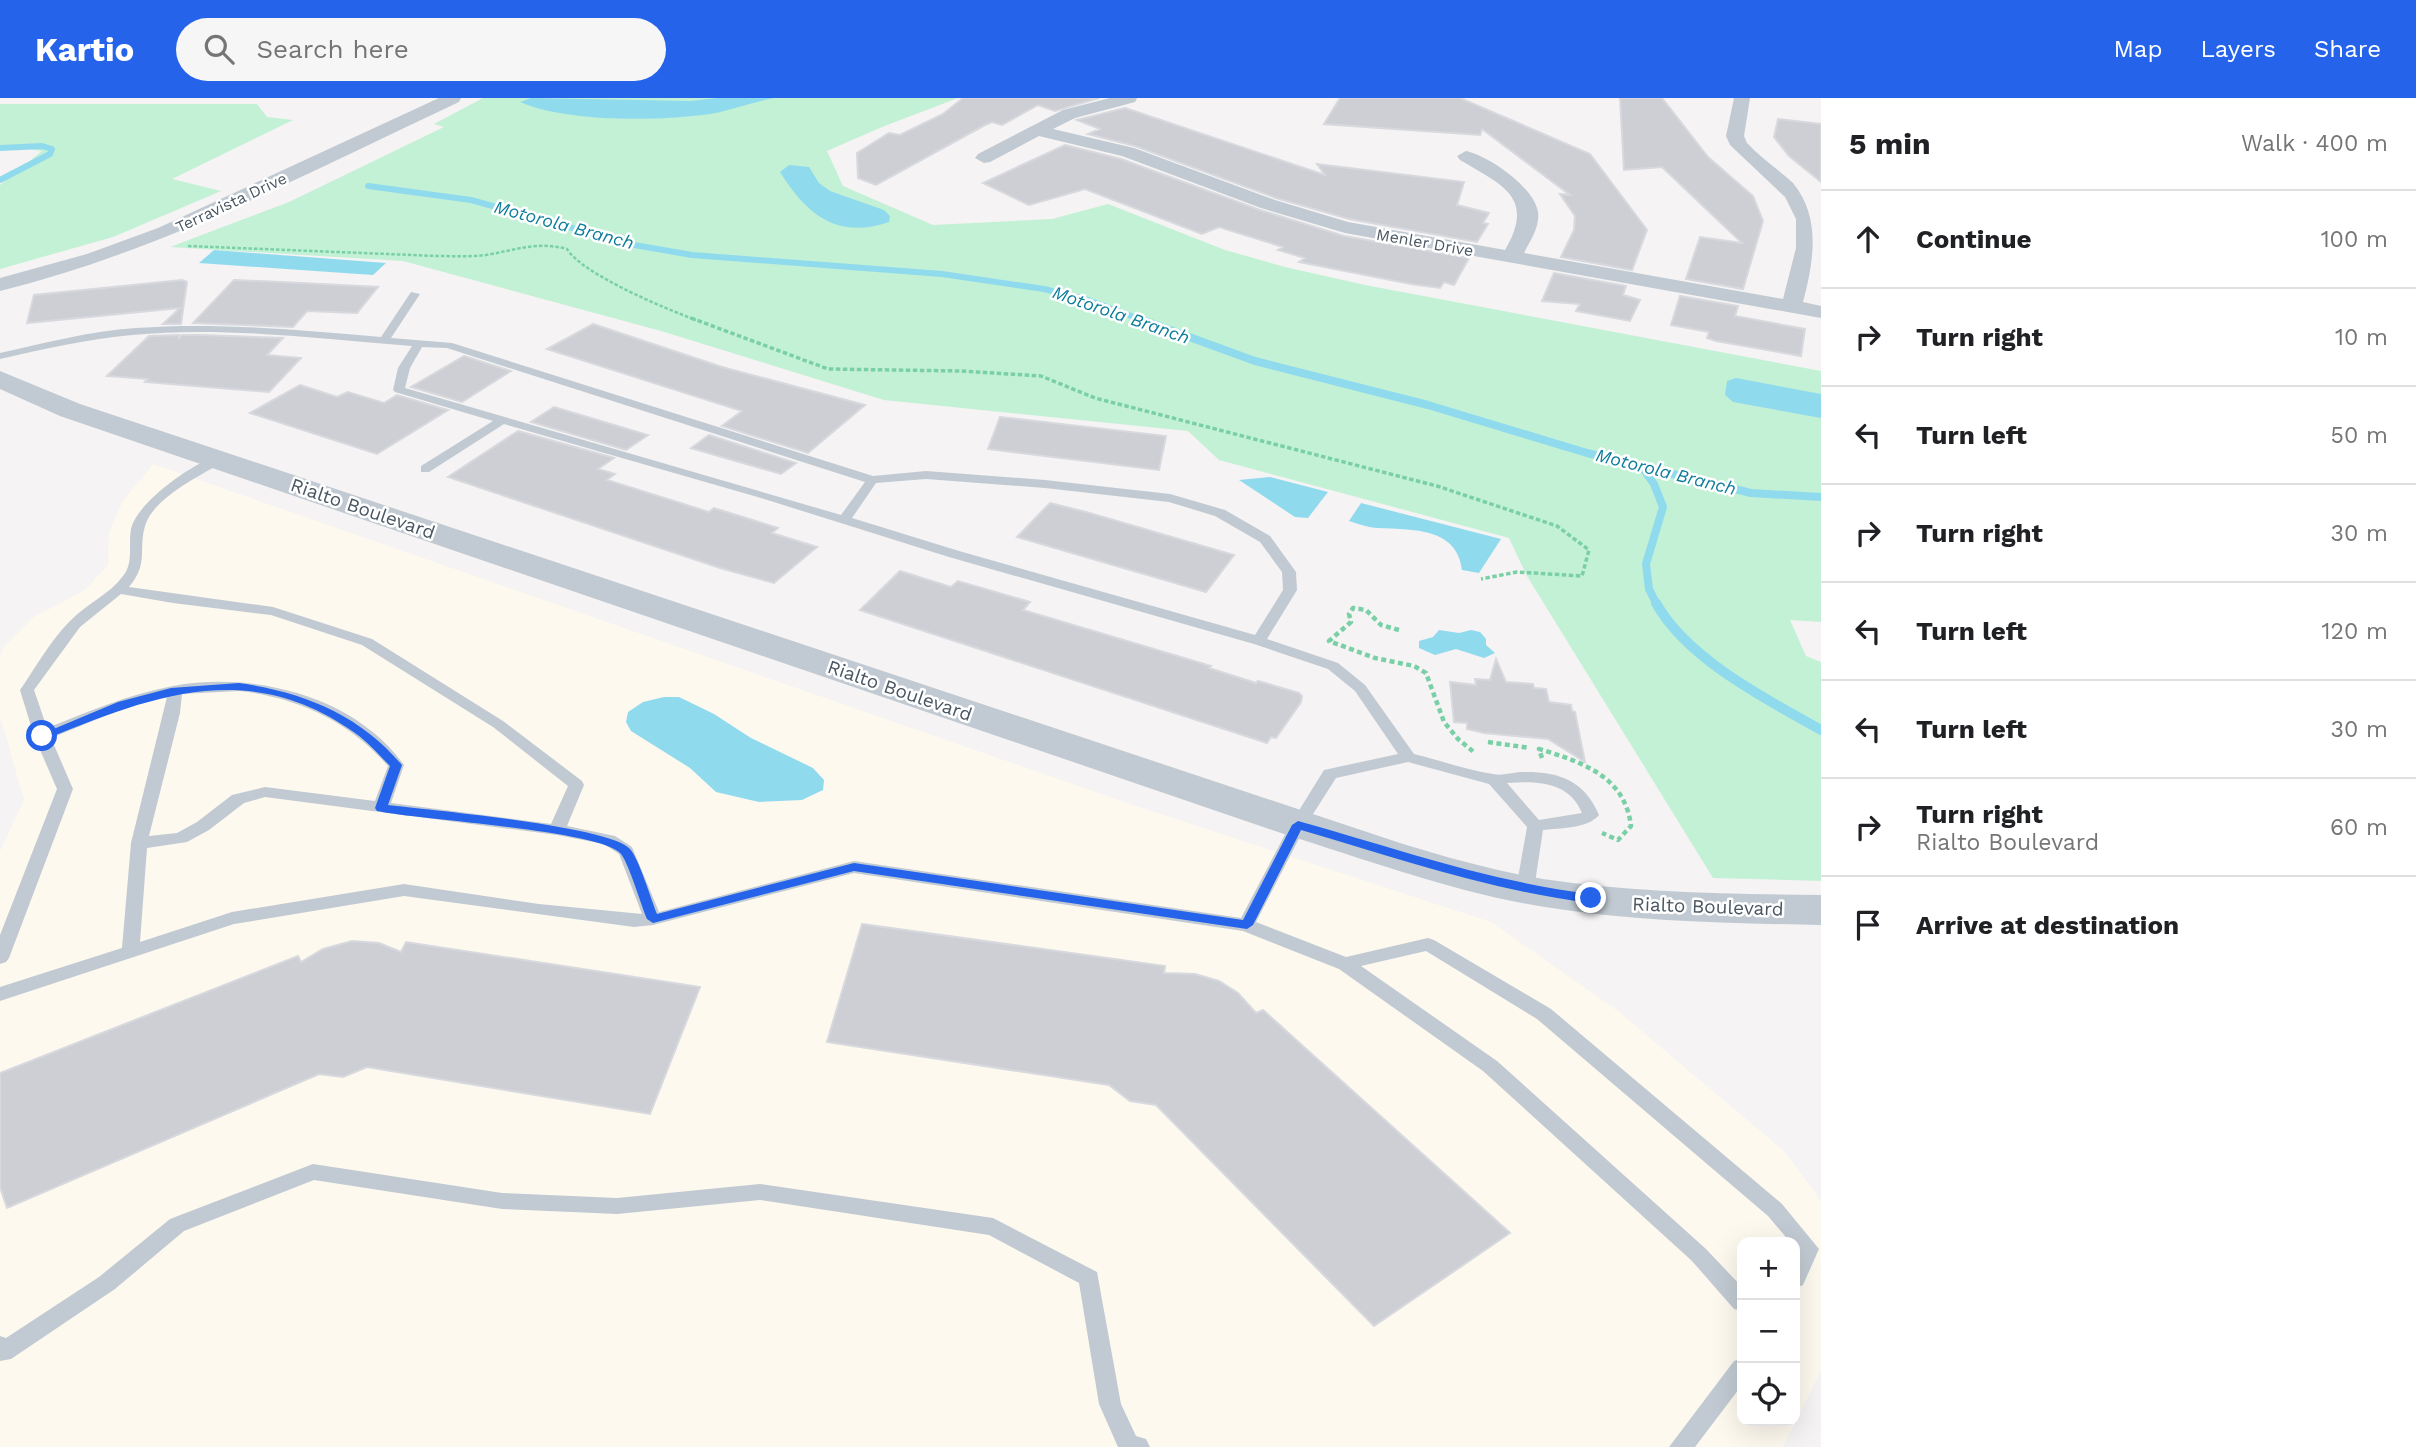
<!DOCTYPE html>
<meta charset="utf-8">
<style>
body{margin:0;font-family:"Work Sans",sans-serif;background:#f6f6f6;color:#202124}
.controls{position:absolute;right:21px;bottom:21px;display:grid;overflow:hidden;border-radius:14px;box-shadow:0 7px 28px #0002}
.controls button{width:63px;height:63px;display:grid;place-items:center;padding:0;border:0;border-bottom:2px solid #e0e0e0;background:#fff;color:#202124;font:35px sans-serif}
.stop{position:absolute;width:21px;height:21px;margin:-16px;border:5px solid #2563eb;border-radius:50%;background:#fff}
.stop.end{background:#2563eb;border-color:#fff;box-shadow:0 2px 7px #0008}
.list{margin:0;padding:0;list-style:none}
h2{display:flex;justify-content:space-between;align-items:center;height:91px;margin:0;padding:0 28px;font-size:30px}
h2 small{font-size:23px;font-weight:400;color:#757577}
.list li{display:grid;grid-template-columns:46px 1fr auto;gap:21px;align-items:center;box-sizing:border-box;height:98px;padding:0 28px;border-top:2px solid #e0e0e0}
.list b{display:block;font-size:26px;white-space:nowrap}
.list p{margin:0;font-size:23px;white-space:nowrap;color:#757577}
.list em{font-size:23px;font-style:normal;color:#757577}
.icon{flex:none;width:38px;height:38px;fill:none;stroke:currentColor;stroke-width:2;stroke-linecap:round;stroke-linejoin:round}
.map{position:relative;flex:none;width:1821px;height:1349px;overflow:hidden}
header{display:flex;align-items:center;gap:42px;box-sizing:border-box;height:98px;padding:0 35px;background:#2563eb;color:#fff}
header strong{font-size:33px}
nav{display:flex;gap:38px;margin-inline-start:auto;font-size:24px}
.search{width:490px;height:63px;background:#f6f6f6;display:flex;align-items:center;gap:18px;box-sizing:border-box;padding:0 24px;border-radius:38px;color:#757577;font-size:26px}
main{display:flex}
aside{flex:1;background:#fff}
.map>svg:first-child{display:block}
.commercial{fill:#fdf9ef;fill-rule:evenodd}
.green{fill:#c3f1d5}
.water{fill:#90daee}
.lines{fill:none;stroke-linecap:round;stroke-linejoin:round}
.stream-far2{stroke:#90daee;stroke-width:6}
.stream-far1{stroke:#90daee;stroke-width:8}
.stream{stroke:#90daee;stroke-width:10}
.building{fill:#cdcfd5;stroke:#d7d9de;stroke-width:2}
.path-far2{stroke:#7ad0a6;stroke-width:2.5;stroke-dasharray:3.5 2;stroke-linecap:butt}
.path-far1{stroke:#7ad0a6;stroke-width:3.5;stroke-dasharray:4.5 2.5;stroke-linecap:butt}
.path{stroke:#7ad0a6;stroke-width:4.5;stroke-dasharray:5 3.5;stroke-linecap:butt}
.service{fill:#c1cad2;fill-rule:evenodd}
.minor{fill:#c1cad2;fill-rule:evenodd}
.tertiary{fill:#c1cad2;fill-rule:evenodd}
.route{fill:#2563eb}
.labels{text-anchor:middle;stroke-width:5;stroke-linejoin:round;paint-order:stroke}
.far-street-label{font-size:16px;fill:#4a5661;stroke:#fff}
.far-water-label{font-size:18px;font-style:italic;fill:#0c7c9b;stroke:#fff}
.street-label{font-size:19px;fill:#4a5661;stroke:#fff}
</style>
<header>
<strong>Kartio</strong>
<div class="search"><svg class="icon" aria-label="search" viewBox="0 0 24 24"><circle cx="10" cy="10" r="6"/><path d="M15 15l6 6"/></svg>Search here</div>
<nav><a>Map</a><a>Layers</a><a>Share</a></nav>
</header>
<main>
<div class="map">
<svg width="1821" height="1349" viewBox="0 0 1821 1349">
<rect width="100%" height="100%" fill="#f5f3f3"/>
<path class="commercial" d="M153 366 1130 706 1491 824 1618 913 1785 1054 1821 1103V1273L1783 1349H0V753L24 702 0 618V558L4 549 34 519 85 492 108 467 109 434 123 403ZM1742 1144H1795V1323H1742Z"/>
<path class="green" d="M483 0H958L882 29 827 53 843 88 933 127 1052 121 1108 106 1225 152 1285 169 1365 187 1821 273V524L1790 522 1806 558 1821 564V783L1713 780 1527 478 1509 440 1219 362 1188 333 884 302 661 233 403 163 170 149 289 104 444 29 434 26Z
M0 6H257L267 19 293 22 172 81 221 93 113 139 0 171V87L42 53 0 47Z"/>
<path class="water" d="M531 0 690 3 717 0H774C748 5 728 14 702 17 653 23 566 24 520 4Z
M789 67 809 69 819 85 830 93 884 112 890 118 889 124C837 142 806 116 780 74Z
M214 152 386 165 373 177 199 165Z
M1736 280 1821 296V320L1733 304 1725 297 1727 283Z
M1270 379 1328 394 1308 420 1295 419 1239 382Z
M1361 405 1501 441 1479 475 1462 472C1457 428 1410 432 1376 430 1367 429 1358 426 1349 423Z
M1439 532 1459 535 1471 532 1480 534 1486 541V547L1495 555 1484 560 1456 551 1435 557 1419 550V543L1433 539Z
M664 599H679L714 616 751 640 813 670 824 682 823 692 802 702 759 704 716 694 690 670 631 633 626 624 628 614 643 604Z"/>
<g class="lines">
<path class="stream-far2" d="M0 50 42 48 52 51 50 56 0 82
M368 88 471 102 634 147 692 157 942 176 1044 191 1088 202 1142 222"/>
<path class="stream-far1" d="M1137 220 1255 263 1428 307 1587 355 1751 395 1821 399
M1642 369 1654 386 1663 409 1646 466 1649 491 1657 507"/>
<path class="stream" d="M1656 505C1687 561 1766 601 1821 632"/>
</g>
<path class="building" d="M963 0H1099L1055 13 1038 7 1002 27 992 24 985 27 876 87 858 80 857 55 889 35 900 37 943 16Z
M1340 0H1460L1590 56 1647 132 1632 172 1561 159 1574 132 1575 118 1560 96 1570 97 1482 31 1480 37 1324 26Z
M1620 0H1662L1708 59 1753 98 1763 123 1743 191 1686 181 1700 139 1742 145 1662 69 1624 72Z
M1125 10 1325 77 1317 66 1464 84 1457 107 1489 115 1483 125 1488 126 1477 144 1349 121 1276 100 1135 48 1088 36 1100 31 1077 22Z
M1778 21 1821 26V84L1789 58 1774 39Z
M1065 47 1121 61 1260 112 1344 138 1469 160 1454 187 1444 184 1440 190 1411 186 1299 164 1305 160 1278 152 1283 149 1219 129 1202 136 1085 91 1029 107 983 85Z
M1554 175 1626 188 1623 197 1640 202 1630 223 1576 213 1580 206 1542 203Z
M182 182 187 184 181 226H163L180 210 27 225 34 197Z
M234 182 282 184 378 189 357 215 307 213 293 229 193 225Z
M1680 198 1738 208 1735 218 1805 231 1801 258 1716 243 1707 240 1709 234 1671 227Z
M593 226 722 269 865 307 808 355 722 328 742 313 547 251Z
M179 237V240L182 237H202L283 240 267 257 301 260 269 294 145 284 148 281 107 278 149 238Z
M464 258 511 273 462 304 411 289Z
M300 287 337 299 348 294 384 305 397 297 448 312 377 356 250 315Z
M554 309 648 337 626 352 531 324Z
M1000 319 1166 338 1159 372 988 351Z
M518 333 614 360 598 371 615 376 607 382 709 414 714 410 778 430 772 435 817 449 774 485 720 470 448 379Z
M709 337 796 365 781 376 691 350Z
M1050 405 1086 414 1234 457 1206 494 1017 439Z
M900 473 951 489 958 483 1030 504 1023 512 1211 568 1209 570 1256 585 1258 583 1299 595 1302 598 1301 604 1276 640 1271 639 1267 645 860 512Z
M1496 561 1506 584 1533 586 1534 590 1546 591 1549 604 1571 607 1572 613 1575 614 1585 664 1548 641 1484 635 1467 631V625L1454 624 1450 584 1476 587 1475 581 1490 582Z
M862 826 1165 868 1164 875 1195 876 1219 883 1238 895 1256 915 1263 912 1510 1135 1374 1228 1156 1007 1130 1003 1109 987 827 944Z
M352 843 379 845 401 854 406 844 700 889 650 1016 367 969 343 979 319 976 7 1110 0 1089V975L298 858 301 864 323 851Z"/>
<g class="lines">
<path class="path-far2" d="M188 148 437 158C454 158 470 159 486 157 516 152 537 143 567 151 582 176 666 211 696 222"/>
<path class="path-far1" d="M691 220 828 271 961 273 1041 278 1095 300 1437 388 1557 428 1589 452 1582 478 1517 474 1481 481"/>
<path class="path" d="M1399 532 1381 527 1366 512 1353 510 1349 516 1351 524 1329 543 1375 560 1414 568 1426 575 1444 624 1458 641 1475 655
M1488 644 1530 650
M1542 660 1539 651C1582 664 1625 678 1631 728L1618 742 1602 735"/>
<path class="service" d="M411 194 420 196 391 240 452 245 873 378 926 373 1045 382 1170 396 1225 412 1270 438 1296 474 1297 492 1267 541 1338 565 1365 587 1414 656C1439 662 1466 672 1493 676 1501 678 1511 675 1520 674 1557 673 1584 681 1599 717 1587 731 1560 730 1543 732L1534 791 1531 795H1519L1516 791 1527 729 1489 686 1408 664 1336 680 1306 727 1256 824 1346 859 1428 840 1434 842 1551 911 1782 1106 1819 1151 1803 1187 1795 1190V1159L1798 1153 1795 1144H1790L1768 1118 1537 921 1426 853 1361 868 1497 963 1706 1151 1742 1189V1213L1734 1211 1692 1163 1483 973 1339 871 1243 833 854 775 653 827 634 829 404 798 234 826 0 903V889L122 850 131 745 167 599 127 609 51 640 73 691 9 860 6 864 0 866V837L57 691 34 638 20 592C36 569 50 543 70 523 86 506 109 497 123 478 134 464 128 448 131 431 137 404 193 365 219 357L223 358V364C200 378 153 400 145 428 138 453 149 465 129 489L273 509 372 541 503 623 582 683 584 687 567 728 615 738 632 749 659 814 854 763 1241 820 1290 727 1324 672 1398 656 1355 593 1328 571 1254 546 949 459 761 400 504 326 429 374H421V368L493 323 395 294 393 292 398 270 412 248C319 241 225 228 132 237 88 241 44 251 0 261V255C45 245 90 233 136 230 217 224 300 232 381 239ZM422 249 447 250 865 384 841 417 405 290 410 270ZM926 381 1045 390 1169 404 1215 418 1260 444 1282 474 1283 492 1255 537 959 453 852 420 876 385ZM121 496 173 505 271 517 362 547 493 629 568 688 551 726 391 705 404 667C355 598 254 573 173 588 129 596 88 614 47 630L34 592 80 529ZM240 593C298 600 349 623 388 668L375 703 265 689 232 697 197 724 177 735 149 738 180 615 182 596ZM1507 685C1536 683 1569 683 1582 715L1539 722ZM265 699 557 737 604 746 619 756 642 816 539 806 404 786 232 814 140 844 147 750 187 744 209 732 244 705Z
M313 1066 502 1095 617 1100 760 1086 993 1120 1097 1174 1121 1306 1136 1338 1146 1341 1150 1349H1118L1099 1306 1079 1185 989 1137 760 1102 617 1116 502 1111 314 1082 184 1133 115 1191 11 1261 0 1263V1238L6 1240 99 1179 170 1121Z
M1742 1260V1287L1695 1349H1669L1734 1263Z"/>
<path class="minor" d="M439 0H461L459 4C309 74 162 153 0 193V180L87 156 158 130Z
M1110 0H1137L1135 4 1075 20 1053 31 1134 50 1275 102 1348 124 1505 152C1536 99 1502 87 1460 62L1457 58 1466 53C1489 58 1534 89 1538 114 1540 129 1530 143 1524 155L1783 201 1796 150V121L1785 99 1730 47 1726 38 1734 0H1750L1744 38 1747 45C1761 60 1778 71 1793 85 1821 119 1814 163 1803 204L1821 208V220L1345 135 1261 110 1122 58 1039 38 990 64 984 65 975 60 978 56 1063 12Z"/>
<path class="tertiary" d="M0 273 80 306 1403 746C1449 760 1496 773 1543 781 1635 795 1729 796 1821 797V827C1729 825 1636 824 1545 809 1456 795 1370 763 1284 736L60 318 0 291Z"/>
</g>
<path class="route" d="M239 585C303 594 359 616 402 667L388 707C428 712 610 728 630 751 639 761 651 801 657 816L854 765 1243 822 1292 727 1298 723C1395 750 1490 784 1591 796L1598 800 1591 805C1492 793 1397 760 1301 732L1253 827 1247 831 854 773 653 825 647 821C641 807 629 766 621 756 602 732 418 722 377 713L375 710 390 668C379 657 368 644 355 635 250 560 154 597 46 641L37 638 118 604 171 590Z"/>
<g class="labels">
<g class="far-street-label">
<text transform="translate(231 104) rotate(-25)" y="6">Terravista Drive</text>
<text transform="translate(1425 144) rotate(10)" y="6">Menler Drive</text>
</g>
<g class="far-water-label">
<text transform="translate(564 127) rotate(15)" y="6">Motorola Branch</text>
<text transform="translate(1121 217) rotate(19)" y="6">Motorola Branch</text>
<text transform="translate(1666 374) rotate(14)" y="6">Motorola Branch</text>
</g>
<g class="street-label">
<text transform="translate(363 410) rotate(19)" y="7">Rialto Boulevard</text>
<text transform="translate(900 592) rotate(19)" y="7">Rialto Boulevard</text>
<text transform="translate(1708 808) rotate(2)" y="7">Rialto Boulevard</text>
</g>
</g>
</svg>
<div class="controls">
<button>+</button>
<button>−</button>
<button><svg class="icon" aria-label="locate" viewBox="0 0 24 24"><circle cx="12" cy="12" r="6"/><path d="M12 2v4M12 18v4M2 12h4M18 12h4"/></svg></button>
</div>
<div class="stop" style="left:42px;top:638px"></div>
<div class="stop end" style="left:1591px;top:800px"></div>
</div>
<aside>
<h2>5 min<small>Walk · 400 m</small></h2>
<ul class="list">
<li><svg class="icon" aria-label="ahead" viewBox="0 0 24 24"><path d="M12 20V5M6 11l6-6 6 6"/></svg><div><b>Continue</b></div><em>100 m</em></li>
<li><svg class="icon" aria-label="right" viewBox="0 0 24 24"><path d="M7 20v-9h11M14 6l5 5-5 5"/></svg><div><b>Turn right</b></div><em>10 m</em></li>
<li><svg class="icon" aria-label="left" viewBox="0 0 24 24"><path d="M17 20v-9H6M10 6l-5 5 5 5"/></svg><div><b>Turn left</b></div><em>50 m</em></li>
<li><svg class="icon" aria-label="right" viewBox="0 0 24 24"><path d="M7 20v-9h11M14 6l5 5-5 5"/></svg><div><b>Turn right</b></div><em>30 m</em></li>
<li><svg class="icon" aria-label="left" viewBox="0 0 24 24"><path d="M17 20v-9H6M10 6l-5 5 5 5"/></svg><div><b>Turn left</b></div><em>120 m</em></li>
<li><svg class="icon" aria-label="left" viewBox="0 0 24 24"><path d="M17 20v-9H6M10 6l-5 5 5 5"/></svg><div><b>Turn left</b></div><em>30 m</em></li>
<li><svg class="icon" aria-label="right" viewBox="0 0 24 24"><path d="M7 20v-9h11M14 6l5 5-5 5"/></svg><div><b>Turn right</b><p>Rialto Boulevard</p></div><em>60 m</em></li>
<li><svg class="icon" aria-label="arrive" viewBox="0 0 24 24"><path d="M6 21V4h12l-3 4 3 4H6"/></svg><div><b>Arrive at destination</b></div></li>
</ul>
</aside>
</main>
